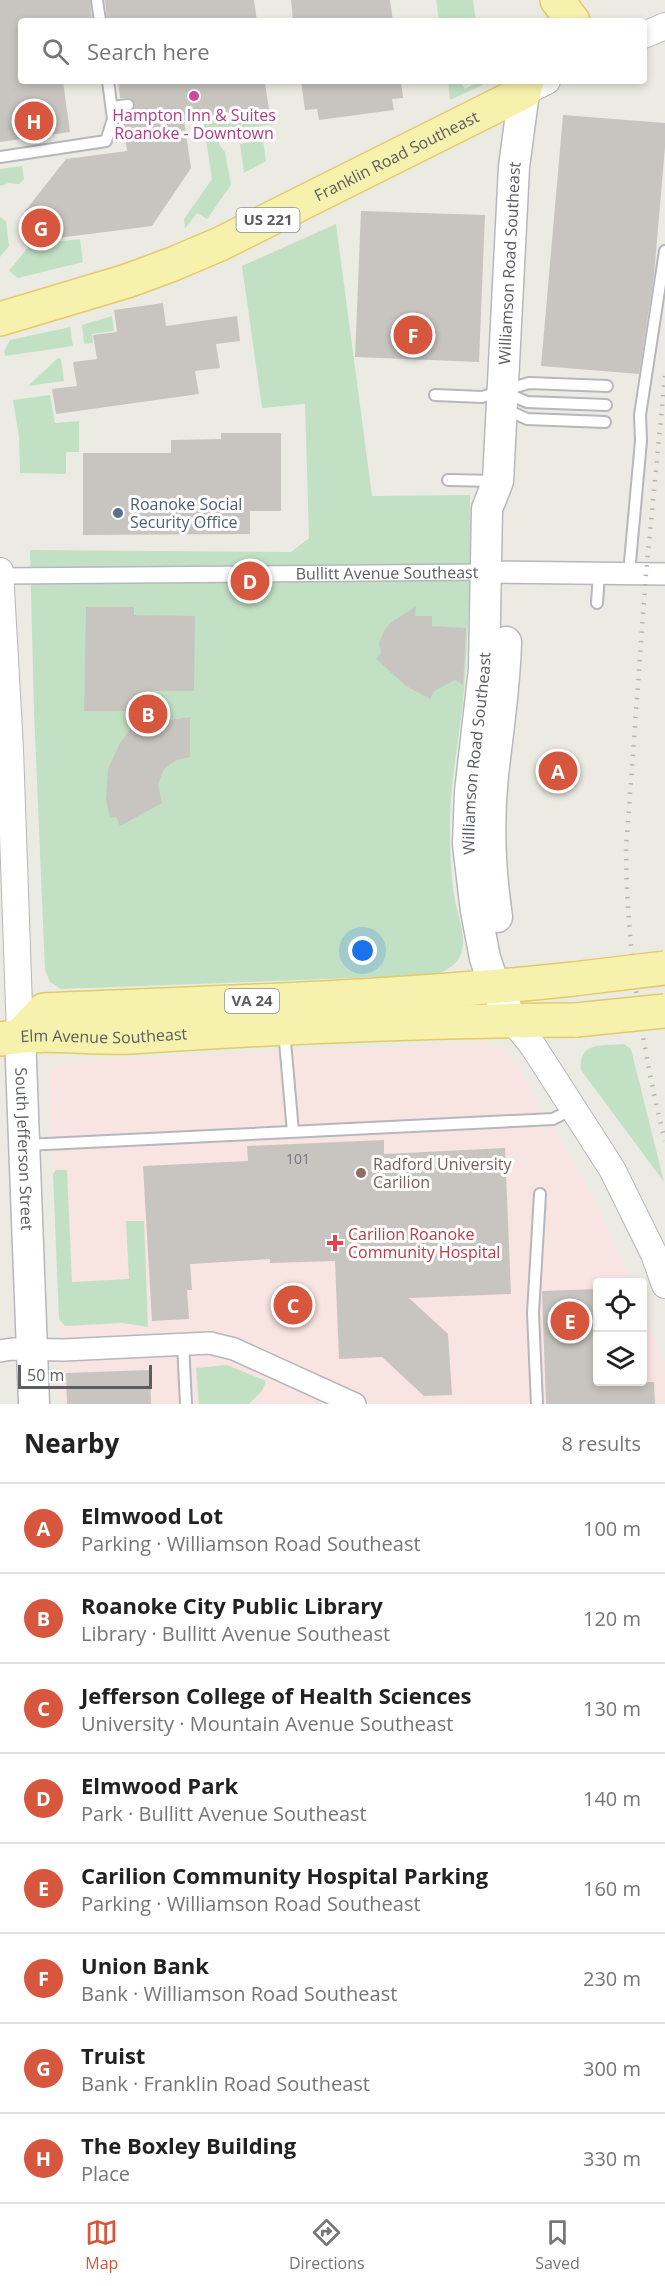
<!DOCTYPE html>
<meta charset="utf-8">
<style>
body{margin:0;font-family:"Open Sans",sans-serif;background:#f6f6f6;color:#222}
.controls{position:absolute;right:18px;bottom:18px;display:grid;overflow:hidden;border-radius:6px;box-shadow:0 3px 9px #0003}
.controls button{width:54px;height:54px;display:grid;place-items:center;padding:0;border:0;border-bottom:2px solid #e0e0e0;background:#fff;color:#222;font:30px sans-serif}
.scale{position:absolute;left:18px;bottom:15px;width:134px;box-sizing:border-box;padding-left:6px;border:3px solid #5b5d62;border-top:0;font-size:16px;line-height:21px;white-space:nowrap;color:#5b5d62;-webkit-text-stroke:4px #fff;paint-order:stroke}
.you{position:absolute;left:363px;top:951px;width:21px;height:21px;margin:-15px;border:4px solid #fff;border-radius:50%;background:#1a73e8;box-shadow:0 0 0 9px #1a73e833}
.badge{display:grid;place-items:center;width:39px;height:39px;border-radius:50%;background:#d7573e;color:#fff;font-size:20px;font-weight:700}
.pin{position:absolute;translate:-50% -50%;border:3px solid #fff;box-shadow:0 2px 6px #0006}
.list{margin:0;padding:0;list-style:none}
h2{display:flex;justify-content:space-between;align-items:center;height:78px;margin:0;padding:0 24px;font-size:26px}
h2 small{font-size:20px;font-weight:400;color:#767676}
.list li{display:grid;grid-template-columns:39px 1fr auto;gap:18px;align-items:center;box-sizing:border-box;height:90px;padding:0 24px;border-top:2px solid #e0e0e0}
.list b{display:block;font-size:22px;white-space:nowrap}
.list p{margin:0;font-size:20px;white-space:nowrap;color:#767676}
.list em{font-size:20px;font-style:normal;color:#767676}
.icon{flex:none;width:33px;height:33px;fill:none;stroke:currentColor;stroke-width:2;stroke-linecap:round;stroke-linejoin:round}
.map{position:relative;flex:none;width:665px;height:1404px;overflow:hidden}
.search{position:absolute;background:#fff;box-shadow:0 3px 9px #0003;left:18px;right:18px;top:18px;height:66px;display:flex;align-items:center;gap:15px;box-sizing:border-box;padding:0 21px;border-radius:6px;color:#767676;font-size:22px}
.sheet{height:798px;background:#fff}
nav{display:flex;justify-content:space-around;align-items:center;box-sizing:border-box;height:84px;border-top:2px solid #e0e0e0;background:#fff;font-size:16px;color:#767676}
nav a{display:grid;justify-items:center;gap:3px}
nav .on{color:#d7573e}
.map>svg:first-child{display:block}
.medical{fill:#f8e4e0}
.green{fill:#c2e1c4}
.building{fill:#c8c5c0}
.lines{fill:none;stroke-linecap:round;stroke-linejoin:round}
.service-casing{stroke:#b5b7bc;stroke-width:14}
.pedestrian-casing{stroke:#b5b7bc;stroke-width:18}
.minor-casing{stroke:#b5b7bc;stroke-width:24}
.tertiary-casing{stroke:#b5b7bc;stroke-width:28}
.secondary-casing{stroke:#b6b8be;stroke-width:33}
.primary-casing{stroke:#e3ca65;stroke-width:36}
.service{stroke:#fff;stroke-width:10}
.pedestrian{stroke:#fff;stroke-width:15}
.minor{stroke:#fff;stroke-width:21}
.tertiary{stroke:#fff;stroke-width:26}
.secondary{stroke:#fff;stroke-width:30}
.primary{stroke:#f6f1ad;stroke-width:33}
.rail{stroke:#b3b4b4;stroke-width:4.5;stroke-dasharray:1.5 8;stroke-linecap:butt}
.primary-bridge-casing{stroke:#e3ca65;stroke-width:36;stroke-linecap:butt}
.primary-bridge{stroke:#f6f1ad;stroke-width:33}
.hotel-dot{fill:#d1479c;stroke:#fff;stroke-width:2}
.service-dot{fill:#5c6f8a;stroke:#fff;stroke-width:2}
.education-dot{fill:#8d6e63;stroke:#fff;stroke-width:2}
.health-dot{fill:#e0444e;stroke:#fff;stroke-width:2}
.labels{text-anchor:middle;stroke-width:6;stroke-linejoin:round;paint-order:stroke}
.number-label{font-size:14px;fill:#76777a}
.shield{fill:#fff;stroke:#8c8e91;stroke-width:1.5}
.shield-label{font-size:15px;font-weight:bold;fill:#5b5d62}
.hotel-label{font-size:16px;fill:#b23c85;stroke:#fff}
.street-label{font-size:16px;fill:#5b5d62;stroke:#fff}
.service-label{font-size:16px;fill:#4e5e75;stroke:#fff;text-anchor:start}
.education-label{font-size:16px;fill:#785e54;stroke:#fff;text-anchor:start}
.health-label{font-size:16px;fill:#be3a42;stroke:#fff;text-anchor:start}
</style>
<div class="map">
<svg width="665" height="1404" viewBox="0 0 665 1404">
<rect width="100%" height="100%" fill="#ecebe3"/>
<path class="medical" d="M485 1042 500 1047 512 1056 597 1203 631 1282H598V1382H642L643 1308 656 1339 665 1371V1404H62L50 1073 64 1061Z"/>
<path class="green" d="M436 0H473L476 21H439Z
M448 81H460L465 89 479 81H491L450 100Z
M272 110 274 124 240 129 230 126 220 133 219 144 225 152 231 185 207 219 197 213 185 229 184 219 212 179 203 119Z
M263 140 266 161 244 173 240 144Z
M22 166 24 179 19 184 9 183 0 186V169Z
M0 217 6 221 9 246 0 257Z
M336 224 372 496 470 495C471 560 469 626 464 691 460 738 449 784 450 832 450 854 451 878 455 900 458 917 467 937 461 954 457 966 445 971 434 975L61 989 50 982 45 970 34 712 30 550 291 552 309 538 305 404 262 408 242 266Z
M80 239 83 262 18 278 9 271 29 246Z
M112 316 114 331 92 334 93 343 84 344 82 325Z
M70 327 73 346 5 356 4 351 10 340Z
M58 358H61L64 381 28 386Z
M50 395 55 423 79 421V452H66V474L20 473 19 437 13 400Z
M624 1044 631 1049 664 1182 581 1070C578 1041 602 1046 624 1044Z
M56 1170H67L72 1282 129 1279 126 1221H144L148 1327 122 1323 65 1326 59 1319 53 1174Z
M227 1365 266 1381 262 1391 249 1404H199L196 1368Z"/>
<path class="building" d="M0 0H90L92 21H21V81H63L70 132 0 142Z
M105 0H254L257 21H107Z
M291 0H390L393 21H293Z
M118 81H262V84H265L269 109 184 120 191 168 152 226 27 242 22 215 66 159 127 151 122 113 132 111 135 104 130 98H120Z
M301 81H401L403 98 392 99 394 110 319 120 317 109 305 110Z
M563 115 665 123V147L654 275 639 374 541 366Z
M361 211 485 215 479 362 355 357Z
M163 303 166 326 237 316 240 341 216 344 220 368 195 371 199 394 56 414 52 389 77 386 73 362 97 359 93 335 117 332 114 310Z
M221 433H281V511H250V534L83 535V453H171V440L221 439Z
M416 606 415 616H432V626L466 628 463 685 455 680 434 691 430 699 406 686 376 659 381 653 379 643 384 631 389 624Z
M86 607H134V615L195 616 194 691H147L164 721 190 717V757L176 760 164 769 158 784 162 803 120 826 116 817 110 818 106 800 108 769 120 743 143 711H84Z
M384 1140V1154L505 1148 511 1294 409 1298 448 1334 452 1395 424 1396 382 1357 339 1359 335 1261 270 1263V1259L190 1264 192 1290H187L189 1319 152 1321 143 1166 248 1161 247 1146Z
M597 1289V1382H654L655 1404H546L542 1291Z
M150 1370 151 1404H67L66 1373Z"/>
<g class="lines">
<g class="service-casing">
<path id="service" d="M97 0 100 21
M112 107 128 105
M0 157 106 141 113 119 108 81
M506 393 527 402 606 405
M435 395 482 397 529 383 607 386
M505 409 527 419 605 422
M448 480 496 481
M629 573 641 441 640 415 665 251
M597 603 599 573
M284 1030 293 1132
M26 1145 553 1119 573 1109
M183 1343 186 1404
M537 1404 533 1313 540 1194"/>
</g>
<g class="pedestrian-casing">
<g id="pedestrian">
<path id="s1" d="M0 576 486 572"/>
</g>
</g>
<g class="minor-casing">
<path id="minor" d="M486 572 665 574
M0 1351 12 1349 64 1350 210 1343 234 1349 355 1404"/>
</g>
<g class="tertiary-casing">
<path id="tertiary" d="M644 35 665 26
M524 92 547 81
M0 571 10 749 20 1035
M513 1021 533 1046 612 1169 654 1254 665 1285"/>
</g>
<g class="secondary-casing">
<g id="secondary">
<path d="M497 917C490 870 488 822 493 775 498 730 505 687 506 642"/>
<path id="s2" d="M506 1007 495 988 485 958 476 911 468 844 470 792 484 669 487 509 498 481 514 167 524 92"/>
<path id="s3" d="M20 1035 34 1404"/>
</g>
</g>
<g class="primary-casing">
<g id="primary">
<path d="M557 0 573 21"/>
<path id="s4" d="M0 319 127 281 173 264 220 244 524 92 527 81"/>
<path d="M20 1035 44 1010C220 1002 397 998 573 979"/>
<path id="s5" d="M0 1039C42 1031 88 1039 131 1037 280 1027 428 1021 576 1020"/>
</g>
</g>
<use href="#service" class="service"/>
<use href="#pedestrian" class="pedestrian"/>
<use href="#minor" class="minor"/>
<use href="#tertiary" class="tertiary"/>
<use href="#secondary" class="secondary"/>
<use href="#primary" class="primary"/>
<path class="rail" d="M665 376 646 574 626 849C627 948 641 1045 665 1141"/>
<g class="primary-bridge-casing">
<path id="primary-bridge" d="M573 979 665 968
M576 1020 665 1011"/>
</g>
<use href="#primary-bridge" class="primary-bridge"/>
</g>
<circle class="hotel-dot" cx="194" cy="96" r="6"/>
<circle class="service-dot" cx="118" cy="513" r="6"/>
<circle class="education-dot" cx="361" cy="1173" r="6"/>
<path class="health-dot" d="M332 1234h6v6h6v6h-6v6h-6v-6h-6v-6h6z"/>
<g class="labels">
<g class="number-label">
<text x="298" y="1164">101</text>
</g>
<g class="shield">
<rect x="236.5" y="208" width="63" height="24" rx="4.5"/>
<rect x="225" y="989" width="54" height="24" rx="4.5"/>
</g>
<g class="shield-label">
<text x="268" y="225">US 221</text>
<text x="252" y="1006">VA 24</text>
</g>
<g class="hotel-label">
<text x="194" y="121">Hampton Inn &amp; Suites<tspan x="194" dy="18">Roanoke - Downtown</tspan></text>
</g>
<g class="street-label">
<text dy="6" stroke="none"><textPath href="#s4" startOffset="430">Franklin Road Southeast</textPath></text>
<text dy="6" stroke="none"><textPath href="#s2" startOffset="753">Williamson Road Southeast</textPath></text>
<text dy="6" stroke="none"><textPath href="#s1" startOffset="387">Bullitt Avenue Southeast</textPath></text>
<text dy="6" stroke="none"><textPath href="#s2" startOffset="260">Williamson Road Southeast</textPath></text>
<text dy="6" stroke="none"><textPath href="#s5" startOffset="104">Elm Avenue Southeast</textPath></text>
<text dy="6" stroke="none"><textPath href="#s3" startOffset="114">South Jefferson Street</textPath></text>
</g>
<g class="service-label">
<text x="130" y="510">Roanoke Social<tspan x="130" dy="18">Security Office</tspan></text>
</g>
<g class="education-label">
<text x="373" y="1170">Radford University<tspan x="373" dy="18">Carilion</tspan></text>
</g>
<g class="health-label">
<text x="348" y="1240">Carilion Roanoke<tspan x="348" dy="18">Community Hospital</tspan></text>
</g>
</g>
</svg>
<div class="controls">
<button><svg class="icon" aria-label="locate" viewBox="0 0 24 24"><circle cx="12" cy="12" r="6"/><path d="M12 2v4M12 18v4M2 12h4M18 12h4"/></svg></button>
<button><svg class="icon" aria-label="layers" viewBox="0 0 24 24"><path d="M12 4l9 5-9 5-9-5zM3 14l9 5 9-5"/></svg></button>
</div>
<div class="scale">50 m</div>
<div class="you"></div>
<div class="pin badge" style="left:558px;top:771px">A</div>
<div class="pin badge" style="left:148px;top:714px">B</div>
<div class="pin badge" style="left:293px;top:1305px">C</div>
<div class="pin badge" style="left:250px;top:581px">D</div>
<div class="pin badge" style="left:570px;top:1321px">E</div>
<div class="pin badge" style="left:413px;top:335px">F</div>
<div class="pin badge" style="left:41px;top:228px">G</div>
<div class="pin badge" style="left:34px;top:121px">H</div>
<div class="search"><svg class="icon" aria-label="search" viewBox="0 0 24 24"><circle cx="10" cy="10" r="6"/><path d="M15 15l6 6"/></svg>Search here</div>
</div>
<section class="sheet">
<h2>Nearby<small>8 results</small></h2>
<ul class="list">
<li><span class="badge">A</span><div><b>Elmwood Lot</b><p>Parking · Williamson Road Southeast</p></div><em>100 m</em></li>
<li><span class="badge">B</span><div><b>Roanoke City Public Library</b><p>Library · Bullitt Avenue Southeast</p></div><em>120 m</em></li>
<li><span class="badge">C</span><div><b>Jefferson College of Health Sciences</b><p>University · Mountain Avenue Southeast</p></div><em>130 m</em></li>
<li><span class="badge">D</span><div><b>Elmwood Park</b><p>Park · Bullitt Avenue Southeast</p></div><em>140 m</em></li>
<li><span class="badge">E</span><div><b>Carilion Community Hospital Parking</b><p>Parking · Williamson Road Southeast</p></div><em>160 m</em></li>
<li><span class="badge">F</span><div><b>Union Bank</b><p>Bank · Williamson Road Southeast</p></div><em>230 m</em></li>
<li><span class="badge">G</span><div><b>Truist</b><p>Bank · Franklin Road Southeast</p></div><em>300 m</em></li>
<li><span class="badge">H</span><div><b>The Boxley Building</b><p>Place</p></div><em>330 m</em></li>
</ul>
</section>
<nav>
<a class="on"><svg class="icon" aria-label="map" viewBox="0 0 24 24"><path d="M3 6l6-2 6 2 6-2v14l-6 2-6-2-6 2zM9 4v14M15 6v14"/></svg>Map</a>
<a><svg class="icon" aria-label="directions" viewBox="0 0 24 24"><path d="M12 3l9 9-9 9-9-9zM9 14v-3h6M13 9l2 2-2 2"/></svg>Directions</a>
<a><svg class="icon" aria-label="saved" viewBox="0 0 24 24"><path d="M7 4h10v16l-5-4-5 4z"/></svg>Saved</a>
</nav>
